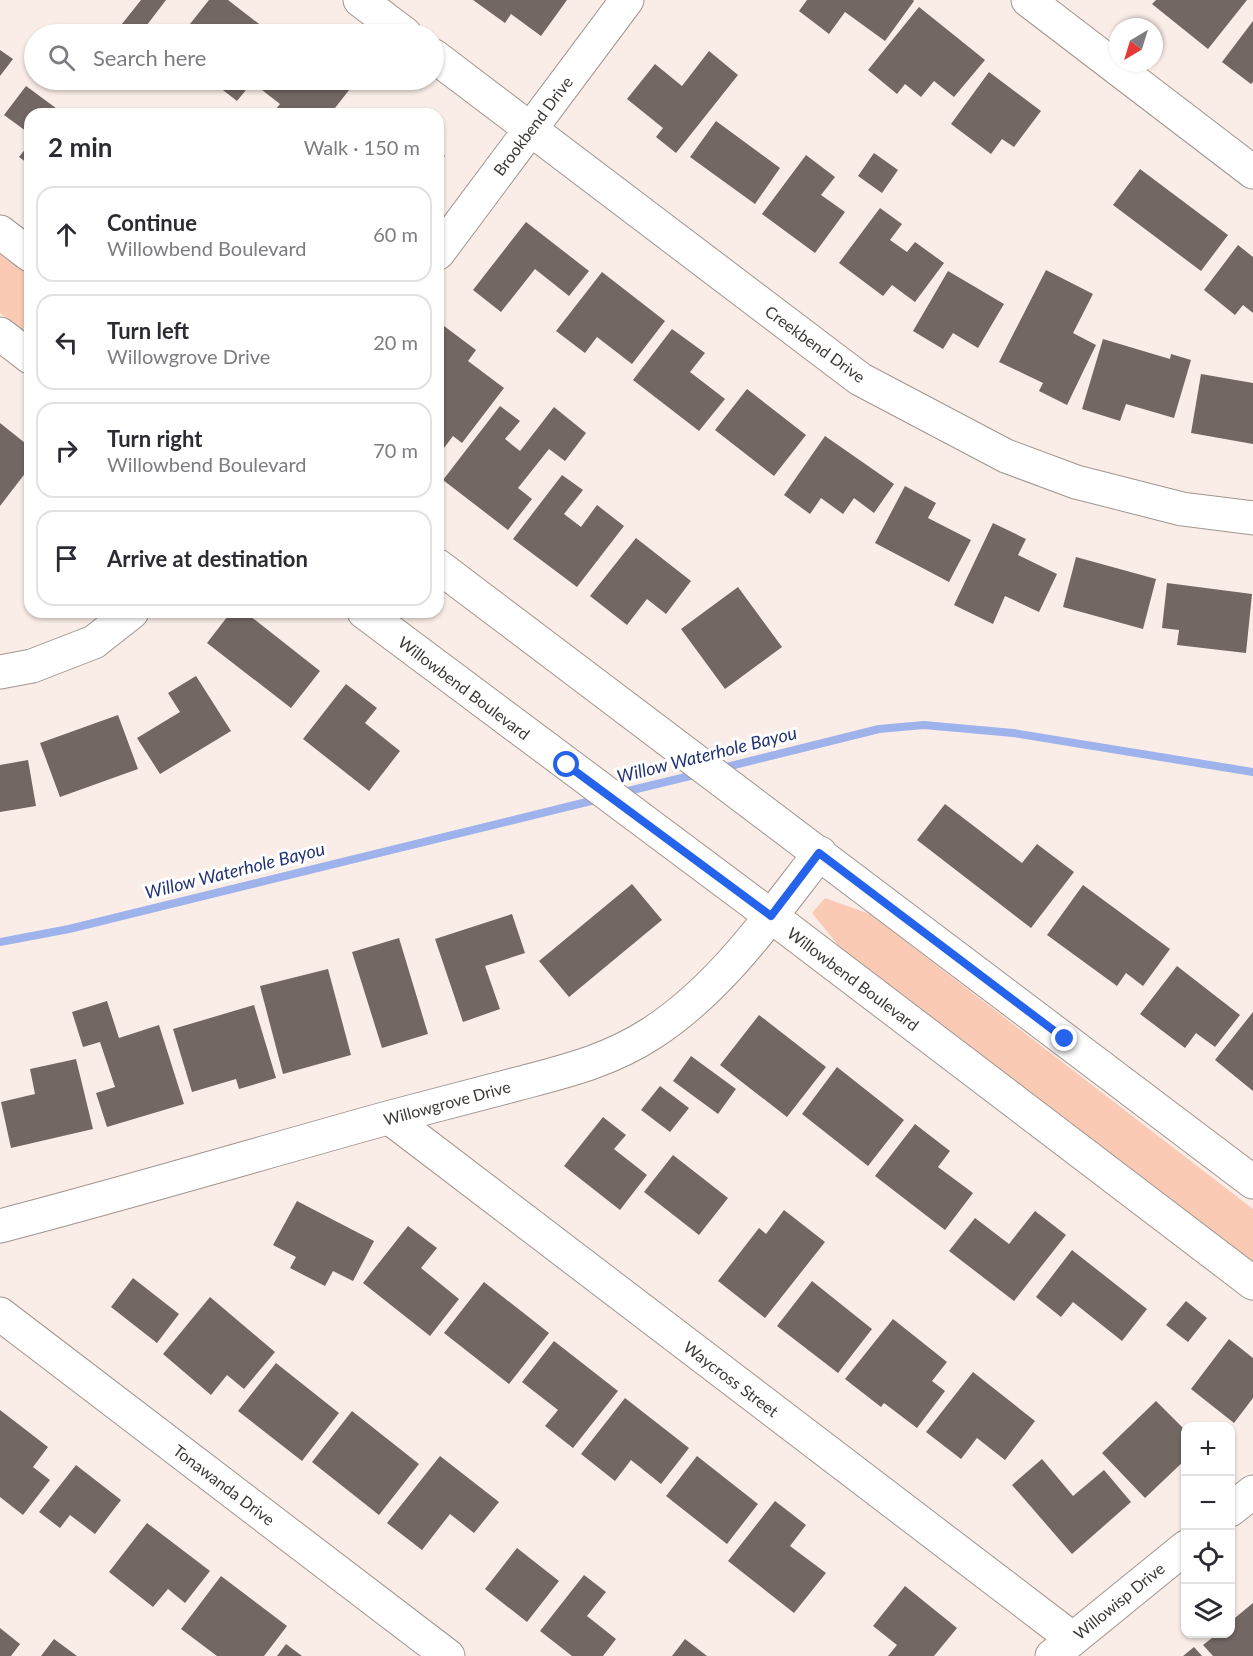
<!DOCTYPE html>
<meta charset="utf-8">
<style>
body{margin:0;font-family:Lato,sans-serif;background:#f7f7f7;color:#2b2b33}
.controls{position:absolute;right:18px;bottom:18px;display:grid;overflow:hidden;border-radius:12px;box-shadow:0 2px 4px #0004}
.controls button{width:54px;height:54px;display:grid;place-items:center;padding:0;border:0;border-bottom:2px solid #e1e1e2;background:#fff;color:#2b2b33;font:30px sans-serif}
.compass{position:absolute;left:1109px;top:18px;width:54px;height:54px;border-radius:50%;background:#fff;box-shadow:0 2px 4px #0004;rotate:218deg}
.stop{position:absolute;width:18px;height:18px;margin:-14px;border:4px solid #2563eb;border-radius:50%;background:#fff}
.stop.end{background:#2563eb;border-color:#fff;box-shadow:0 2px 6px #0008}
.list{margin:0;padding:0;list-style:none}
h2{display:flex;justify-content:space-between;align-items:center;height:78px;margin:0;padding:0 24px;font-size:26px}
h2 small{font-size:20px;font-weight:400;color:#7c7c81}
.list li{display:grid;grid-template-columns:39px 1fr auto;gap:18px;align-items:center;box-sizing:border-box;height:96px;margin:0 12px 12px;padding:0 12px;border:2px solid #e1e1e2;border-radius:18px}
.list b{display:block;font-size:22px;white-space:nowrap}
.list p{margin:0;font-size:20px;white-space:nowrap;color:#7c7c81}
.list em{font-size:20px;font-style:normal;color:#7c7c81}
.icon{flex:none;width:33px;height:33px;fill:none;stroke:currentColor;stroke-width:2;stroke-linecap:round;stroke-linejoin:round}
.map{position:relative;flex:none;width:1253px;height:1656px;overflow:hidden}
.search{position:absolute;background:#fff;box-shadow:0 2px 4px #0004;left:24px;top:24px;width:420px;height:66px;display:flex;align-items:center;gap:15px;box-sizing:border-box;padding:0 21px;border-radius:33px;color:#7c7c81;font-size:22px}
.panel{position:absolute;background:#fff;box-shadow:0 2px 4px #0004;left:24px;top:108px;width:420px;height:510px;border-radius:18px}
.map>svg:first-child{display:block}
.green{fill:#facab5}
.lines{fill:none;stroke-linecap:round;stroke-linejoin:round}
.stream{stroke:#9eb2ec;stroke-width:8}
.building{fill:#726763}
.minor-casing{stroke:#a19590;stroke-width:35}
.major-casing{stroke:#a19590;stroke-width:35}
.minor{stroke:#fff;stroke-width:33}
.major{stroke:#fff;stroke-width:33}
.route{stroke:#2563eb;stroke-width:8}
.labels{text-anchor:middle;stroke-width:6;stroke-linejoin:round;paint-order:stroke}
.street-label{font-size:16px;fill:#3d3936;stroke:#fff}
.water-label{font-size:18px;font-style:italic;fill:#223274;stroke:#fff}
</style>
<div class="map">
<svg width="1253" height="1656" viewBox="0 0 1253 1656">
<rect width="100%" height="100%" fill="#faede8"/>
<path class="green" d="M0 250 30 274V336L0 313Z
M825 898 870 914 1253 1209V1262L842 950 812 913Z"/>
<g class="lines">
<path class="stream" d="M722 768 879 729 924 725 1013 733 1253 772
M620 793 698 774
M0 942 69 929 599 799"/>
</g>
<path class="building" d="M141 0H166L147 25 159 34H114Z
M209 0H228L272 34H182Z
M473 0H567L541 36 511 14 505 23Z
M807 0H913L914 1 885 41 845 12 829 34 799 11Z
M1156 0H1247L1208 49 1152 4Z
M919 7 985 60 954 97 934 81 921 97 905 84 897 94 868 70Z
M1253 21V82L1251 84 1222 62Z
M0 50 13 59 0 76Z
M709 51 738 75 676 153 656 137 663 128 627 99 655 64 682 86Z
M989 72 1041 111 1014 147 1002 139 991 154 951 124Z
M210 80H254L237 101Z
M271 80H345L353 85 335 108 343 114H282L276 109 280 104 262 90Z
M26 86 64 114H30V134L4 115Z
M716 121 780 168 755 204 690 157Z
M30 143V165L19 157Z
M438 150 445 156 438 165Z
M874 153 898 170 882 193 858 176Z
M806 155 835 177 821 195 845 212 815 253 762 214Z
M1140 169 1228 235 1201 271 1113 205Z
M880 208 902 224 890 240 907 252 915 242 944 263 915 302 892 285 883 296 839 263Z
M526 222 589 271 569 296 535 269 501 312 473 290Z
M1238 245 1253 257V313L1243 305 1235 315 1204 290Z
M1046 270 1093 294 1073 333 1096 345 1067 405 1039 391 1043 383 999 362Z
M948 271 1004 304 978 348 953 333 943 349 913 331Z
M602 272 665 321 632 364 597 337 585 353 556 331Z
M444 326 476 350 468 361 504 388 462 443 453 436 438 456V334Z
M672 329 705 353 690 372 725 399 699 431 633 380Z
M1103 339 1170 359 1171 354 1191 360 1174 418 1126 404 1120 421 1082 409Z
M1201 374 1253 383V444L1191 433Z
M747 389 806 435 774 476 715 430Z
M500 406 520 421 505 439 520 451 554 407 586 433 565 461 549 449 518 488 532 499 508 530 443 480Z
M0 423 30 447V467L0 506Z
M825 436 894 484 874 513 854 498 843 514 821 498 810 514 784 495Z
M562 475 583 490 564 514 581 527 597 505 624 526 577 587 513 539Z
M905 486 936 503 928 518 971 540 949 582 875 543Z
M993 523 1026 539 1018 555 1057 574 1039 612 1005 596 993 624 954 605Z
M636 538 691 581 666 614 647 599 627 625 590 596Z
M1076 557 1156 579 1143 629 1063 607Z
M1167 583 1252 594 1246 653 1177 645 1179 630 1162 628Z
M738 587 782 647 725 689 681 629Z
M231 612H245L320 671 291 708 207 643Z
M196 676 231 731 160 774 137 738 180 712 168 693Z
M346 684 377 708 365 723 400 751 369 791 303 739Z
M118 715 138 769 60 797 40 743Z
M28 760 36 806 0 812V765Z
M945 804 1022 863 1037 844 1074 872 1031 928 917 840Z
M632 884 662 920 569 997 539 961Z
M1083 885 1170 949 1143 986 1126 973 1117 986 1047 935Z
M512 914 525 953 485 966 500 1009 463 1022 435 939Z
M399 938 428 1034 382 1048 352 952Z
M1177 966 1240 1015 1215 1047 1196 1033 1185 1048 1140 1014Z
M328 969 351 1055 283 1074 260 986Z
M107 1001 119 1038 159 1025 184 1104 107 1127 96 1093 115 1087 100 1042 83 1047 72 1012Z
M254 1005 276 1078 239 1089 236 1079 192 1092 173 1029Z
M1253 1012V1091L1215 1060Z
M759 1015 826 1067 787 1117 720 1065Z
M691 1056 736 1089 718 1114 673 1081Z
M76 1059 93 1129 11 1148 1 1102 35 1094 30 1069Z
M837 1067 904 1120 868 1166 802 1114Z
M660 1086 689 1108 670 1132 641 1110Z
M603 1117 626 1135 614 1149 647 1175 620 1210 564 1166Z
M915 1124 950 1151 938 1167 973 1193 945 1230 875 1176Z
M673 1155 728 1198 699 1235 644 1192Z
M297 1201 374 1241 353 1281 333 1271 325 1286 290 1268 296 1257 273 1245Z
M784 1210 825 1242 765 1318 718 1281 759 1228 766 1234Z
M1035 1211 1066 1235 1014 1301 949 1251 975 1218 1009 1244Z
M408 1226 437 1248 421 1268 459 1299 430 1336 363 1283Z
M1072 1250 1147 1309 1122 1341 1073 1302 1061 1317 1036 1297Z
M133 1278 179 1314 157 1343 111 1307Z
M812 1281 872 1329 838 1373 777 1326Z
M484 1282 549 1333 509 1384 444 1333Z
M210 1297 275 1352 244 1389 227 1375 211 1395 163 1354Z
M1186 1301 1207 1318 1188 1342 1166 1325Z
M893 1319 947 1362 932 1381 945 1391 917 1428 884 1403 881 1407 845 1379Z
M1229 1339 1253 1358V1398L1234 1423 1191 1389Z
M554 1341 618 1391 573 1448 545 1426 558 1410 522 1382Z
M276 1363 339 1413 302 1461 238 1411Z
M973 1372 1035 1421 1005 1460 977 1438 961 1459 926 1432Z
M625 1398 689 1448 661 1484 631 1460 615 1481 581 1454Z
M1156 1401 1186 1431V1459L1145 1498 1102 1453Z
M0 1410 48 1447 33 1467 50 1480 23 1515 0 1497Z
M352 1411 419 1464 379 1515 312 1462Z
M440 1456 499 1502 474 1533 450 1514 422 1550 387 1523Z
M697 1456 758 1504 727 1544 666 1496Z
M1042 1459 1073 1496 1104 1470 1131 1502 1072 1554 1012 1485Z
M76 1465 121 1500 95 1534 70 1515 60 1528 39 1512Z
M775 1501 806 1525 790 1546 826 1573 794 1613 728 1561Z
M147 1523 210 1571 185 1603 168 1589 153 1607 109 1572Z
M517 1548 559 1581 527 1622 485 1589Z
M584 1575 606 1592 587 1616 616 1639 603 1656H572L540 1631Z
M221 1576 287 1626 264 1656H217L181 1629Z
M905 1586 957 1628 934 1656H888L897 1645 873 1626Z
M1253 1603V1656H1213L1203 1645 1217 1634H1230V1622Z
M0 1628 20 1644 11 1656H0Z
M54 1639 77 1656H41Z
M685 1639 707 1656H672Z
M286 1644 302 1656H277Z
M1194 1647 1202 1656H1183Z"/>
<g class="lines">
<g class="minor-casing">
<path id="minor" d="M360 0 405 34
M1028 0 1253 172
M434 56 860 379 1006 456 1076 482 1182 509 1253 518
M438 253 627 0
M0 672 32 666 94 642 132 612
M390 1118 1073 1639
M0 1226C131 1192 261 1153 391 1117 433 1106 475 1095 517 1084 566 1071 609 1061 652 1033 721 988 770 917 820 853
M0 1314 448 1656
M1230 1510 1253 1492
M1052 1656 1186 1547"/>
</g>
<g class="major-casing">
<path id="major" d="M0 232 30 255
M0 334 30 357
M438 566 1253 1182
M364 612 771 916 1253 1283"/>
</g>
<use href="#minor" class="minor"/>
<use href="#major" class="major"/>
</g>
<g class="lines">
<path class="route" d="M567 765 771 916 819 853 1065 1039"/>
</g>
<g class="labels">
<g class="street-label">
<text transform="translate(533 126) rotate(-53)" y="6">Brookbend Drive</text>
<text transform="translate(815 344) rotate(36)" y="6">Creekbend Drive</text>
<text transform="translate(464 688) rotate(37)" y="6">Willowbend Boulevard</text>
<text transform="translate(853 979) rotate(37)" y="6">Willowbend Boulevard</text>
<text transform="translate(447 1103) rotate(-15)" y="6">Willowgrove Drive</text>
<text transform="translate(731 1379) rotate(37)" y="6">Waycross Street</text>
<text transform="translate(224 1485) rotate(37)" y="6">Tonawanda Drive</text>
<text transform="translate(1119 1601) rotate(-39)" y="6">Willowisp Drive</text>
</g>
<g class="water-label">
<text transform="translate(707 755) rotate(-14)" y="6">Willow Waterhole Bayou</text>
<text transform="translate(235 871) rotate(-14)" y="6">Willow Waterhole Bayou</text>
</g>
</g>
</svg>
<div class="controls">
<button>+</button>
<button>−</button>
<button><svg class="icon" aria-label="locate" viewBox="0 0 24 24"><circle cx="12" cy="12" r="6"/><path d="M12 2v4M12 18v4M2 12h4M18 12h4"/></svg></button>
<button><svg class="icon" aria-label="layers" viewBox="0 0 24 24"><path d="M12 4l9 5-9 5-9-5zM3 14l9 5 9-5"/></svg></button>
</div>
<svg class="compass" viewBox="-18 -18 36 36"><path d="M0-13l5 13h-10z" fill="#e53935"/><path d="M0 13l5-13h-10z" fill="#7c7c81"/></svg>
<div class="stop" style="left:567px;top:765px"></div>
<div class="stop end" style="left:1065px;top:1039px"></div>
<div class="search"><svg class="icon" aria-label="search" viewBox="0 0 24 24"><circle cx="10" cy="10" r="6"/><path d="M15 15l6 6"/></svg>Search here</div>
<section class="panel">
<h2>2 min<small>Walk · 150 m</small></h2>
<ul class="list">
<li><svg class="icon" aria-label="ahead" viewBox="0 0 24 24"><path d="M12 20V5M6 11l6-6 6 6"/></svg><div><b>Continue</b><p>Willowbend Boulevard</p></div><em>60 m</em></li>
<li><svg class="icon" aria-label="left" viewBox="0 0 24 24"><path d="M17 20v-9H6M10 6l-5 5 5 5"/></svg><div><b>Turn left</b><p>Willowgrove Drive</p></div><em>20 m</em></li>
<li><svg class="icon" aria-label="right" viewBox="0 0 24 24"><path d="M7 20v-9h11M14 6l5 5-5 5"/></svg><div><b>Turn right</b><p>Willowbend Boulevard</p></div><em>70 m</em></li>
<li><svg class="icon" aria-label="arrive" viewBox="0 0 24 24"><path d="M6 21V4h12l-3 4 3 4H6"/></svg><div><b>Arrive at destination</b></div></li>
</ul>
</section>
</div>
